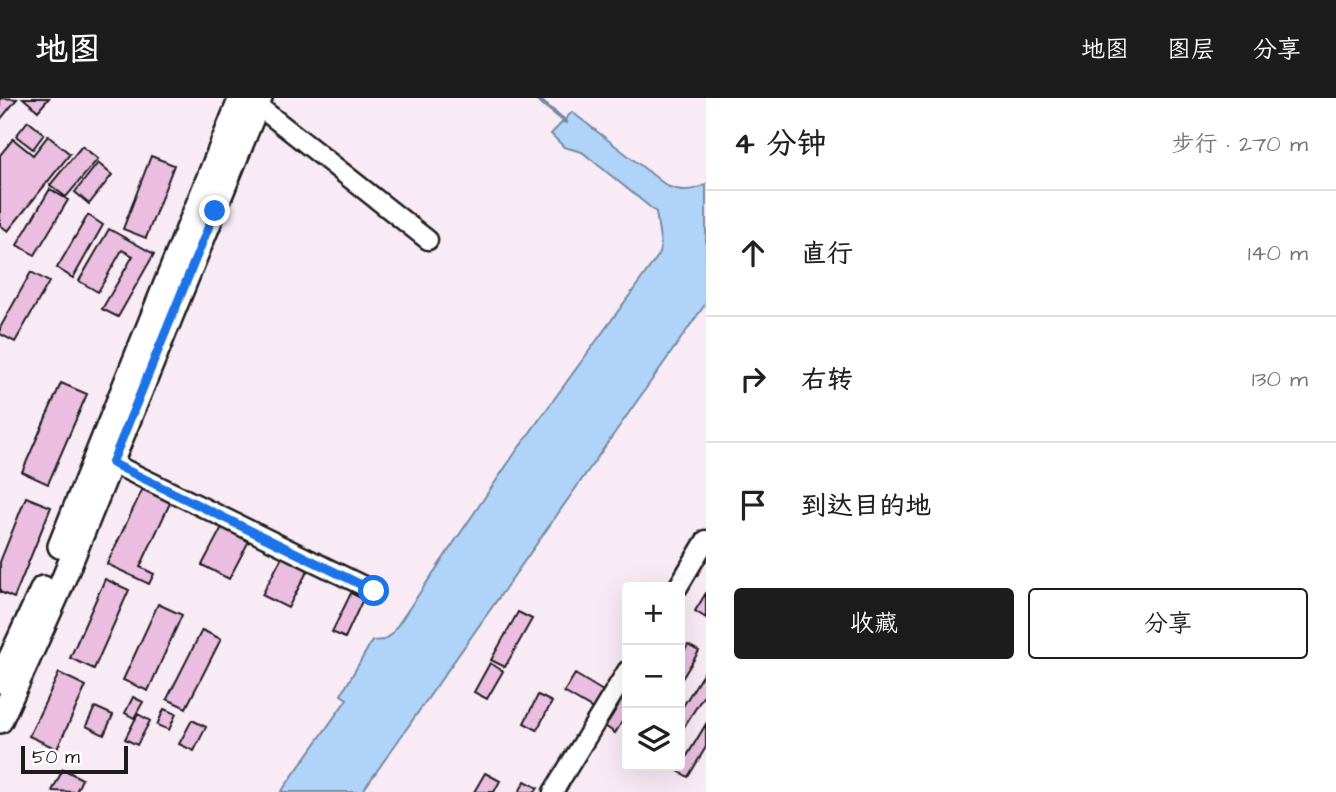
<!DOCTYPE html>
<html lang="zh">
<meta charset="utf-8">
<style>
body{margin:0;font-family:"Architects Daughter","LXGW WenKai TC",sans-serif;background:#f2f2f2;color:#202124}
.controls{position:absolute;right:21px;bottom:21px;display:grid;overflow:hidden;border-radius:7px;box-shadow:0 7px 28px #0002}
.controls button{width:63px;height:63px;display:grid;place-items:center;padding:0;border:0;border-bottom:2px solid #e0e0e0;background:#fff;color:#202124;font:35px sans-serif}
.scale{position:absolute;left:21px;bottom:18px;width:107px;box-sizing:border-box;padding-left:7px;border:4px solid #1c1c1c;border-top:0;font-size:19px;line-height:24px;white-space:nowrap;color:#1c1c1c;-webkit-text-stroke:5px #fff;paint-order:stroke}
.stop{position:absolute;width:21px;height:21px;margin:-16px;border:5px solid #1a73e8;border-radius:50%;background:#fff}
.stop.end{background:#1a73e8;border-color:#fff;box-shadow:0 2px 7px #0008}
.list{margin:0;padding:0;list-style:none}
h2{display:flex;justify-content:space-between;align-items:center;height:91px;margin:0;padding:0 28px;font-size:30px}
h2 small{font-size:23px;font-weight:400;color:#757577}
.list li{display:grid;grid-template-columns:46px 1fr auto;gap:21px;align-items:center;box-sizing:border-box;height:126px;padding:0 28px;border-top:2px solid #e0e0e0}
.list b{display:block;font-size:26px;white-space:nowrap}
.list em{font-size:23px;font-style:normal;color:#757577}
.actions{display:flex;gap:14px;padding:21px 28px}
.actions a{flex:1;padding:16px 0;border:2px solid #1c1c1c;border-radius:7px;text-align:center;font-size:24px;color:#1c1c1c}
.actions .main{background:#1c1c1c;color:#fff}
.icon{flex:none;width:38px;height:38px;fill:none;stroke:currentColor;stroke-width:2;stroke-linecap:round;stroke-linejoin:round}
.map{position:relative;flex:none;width:706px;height:694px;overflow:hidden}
header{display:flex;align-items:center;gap:42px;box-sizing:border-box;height:98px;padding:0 35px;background:#1c1c1c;color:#fff}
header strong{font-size:33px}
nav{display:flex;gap:38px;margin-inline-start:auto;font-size:24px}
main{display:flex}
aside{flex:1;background:#fff}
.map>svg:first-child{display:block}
.water{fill:#b0d4f9;stroke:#758aa1;stroke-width:2}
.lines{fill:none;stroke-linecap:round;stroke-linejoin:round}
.stream{stroke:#758aa1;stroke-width:4.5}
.building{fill:#ebbde1;stroke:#1c1c1c;stroke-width:2}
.minor-casing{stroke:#1c1c1c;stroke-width:23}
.major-casing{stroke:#1c1c1c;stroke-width:28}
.minor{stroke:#fff;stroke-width:18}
.major{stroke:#fff;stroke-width:23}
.route{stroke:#1a73e8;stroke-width:9}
</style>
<header>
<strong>地图</strong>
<nav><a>地图</a><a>图层</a><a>分享</a></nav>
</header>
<main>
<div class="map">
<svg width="706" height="694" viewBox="0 0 706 694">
<rect width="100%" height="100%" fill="#f9ebf6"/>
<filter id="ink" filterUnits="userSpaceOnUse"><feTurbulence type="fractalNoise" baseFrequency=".0143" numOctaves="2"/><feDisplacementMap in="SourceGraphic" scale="14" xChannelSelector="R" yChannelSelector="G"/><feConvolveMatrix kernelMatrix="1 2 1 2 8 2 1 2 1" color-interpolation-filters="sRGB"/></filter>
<g filter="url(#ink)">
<path class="water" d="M572 14 667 88C681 94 693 94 706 86V205L362 694H281L347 601 341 597 372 543 384 542 391 537 515 355 658 158 661 148 656 114 582 54 564 49 551 36Z"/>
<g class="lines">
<path class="stream" d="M536 0 566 24"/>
</g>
<path class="building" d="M0 0 17 1 0 22Z
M23 0H49L38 13Z
M28 23 44 36 33 51 16 38Z
M48 38 70 56 8 133 0 127V57L13 41 33 57Z
M82 48 98 61 66 99 50 87Z
M151 58 174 67 146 140 123 131Z
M98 65 112 77 89 106 75 94Z
M50 91 68 102 35 157 17 147Z
M88 117 103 127 73 180 57 170Z
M109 131 154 156 118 219 102 211 133 158 122 152 98 194 79 183Z
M31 174 49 184 15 244 0 236V230Z
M61 285 87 296 48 386 22 374Z
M143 390 171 403 140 469 154 476 149 486 107 466Z
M26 399 51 409 14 500 0 494V464Z
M222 429 249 443 229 481 202 467Z
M282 459 308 472 288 510 262 497Z
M105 481 129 492 94 571 70 560Z
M351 495 363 501 345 540 332 534Z
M706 495V520L695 513Z
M158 506 182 517 148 593 123 582Z
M518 514 532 521 505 569 491 562Z
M202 532 221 541 186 610 167 601Z
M688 547 699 553 680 584V560Z
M490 565 503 573 487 601 474 594Z
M706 571V594L680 635V613Z
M59 575 86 588 57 651 29 638Z
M575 576 603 593 593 611 564 594Z
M627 593V616L615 635 605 628Z
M538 597 552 604 537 632 524 625Z
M133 599 143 604 134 620 125 615Z
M95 609 113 617 104 637 86 628Z
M164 611 176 616 169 632 157 627Z
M138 616 150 623 137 647 125 641Z
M192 622 206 629 194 653 179 646Z
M706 626V649L688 679 678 673Z
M63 671 82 681 76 694 52 693Z
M485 675 500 683 494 694H474Z
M525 683 538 690 535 694H519Z"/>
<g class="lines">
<g class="minor-casing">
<path id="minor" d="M257 7 428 142
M112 365 374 493
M678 489 706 442
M553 694 627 573"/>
</g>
<g class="major-casing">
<path id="major" d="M60 448 241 0
M0 583 43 490
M0 623 57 497 260 0"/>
</g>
<use href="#minor" class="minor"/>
<use href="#major" class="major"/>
</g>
</g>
<g class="lines" filter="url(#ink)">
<path class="route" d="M215 113 112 365 374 493"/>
</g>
</svg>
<div class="controls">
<button>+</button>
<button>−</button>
<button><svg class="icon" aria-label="layers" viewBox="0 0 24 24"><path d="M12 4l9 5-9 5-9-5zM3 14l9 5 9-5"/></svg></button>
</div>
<div class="scale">50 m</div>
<div class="stop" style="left:374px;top:493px"></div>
<div class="stop end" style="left:215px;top:113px"></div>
</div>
<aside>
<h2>4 分钟<small>步行 · 270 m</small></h2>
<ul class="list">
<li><svg class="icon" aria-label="ahead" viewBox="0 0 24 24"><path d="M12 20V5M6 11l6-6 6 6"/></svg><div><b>直行</b></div><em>140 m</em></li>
<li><svg class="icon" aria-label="right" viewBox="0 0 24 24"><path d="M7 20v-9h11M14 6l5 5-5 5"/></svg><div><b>右转</b></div><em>130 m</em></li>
<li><svg class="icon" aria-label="arrive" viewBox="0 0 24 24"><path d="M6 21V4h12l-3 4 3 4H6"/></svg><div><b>到达目的地</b></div></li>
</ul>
<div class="actions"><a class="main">收藏</a><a>分享</a></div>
</aside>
</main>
